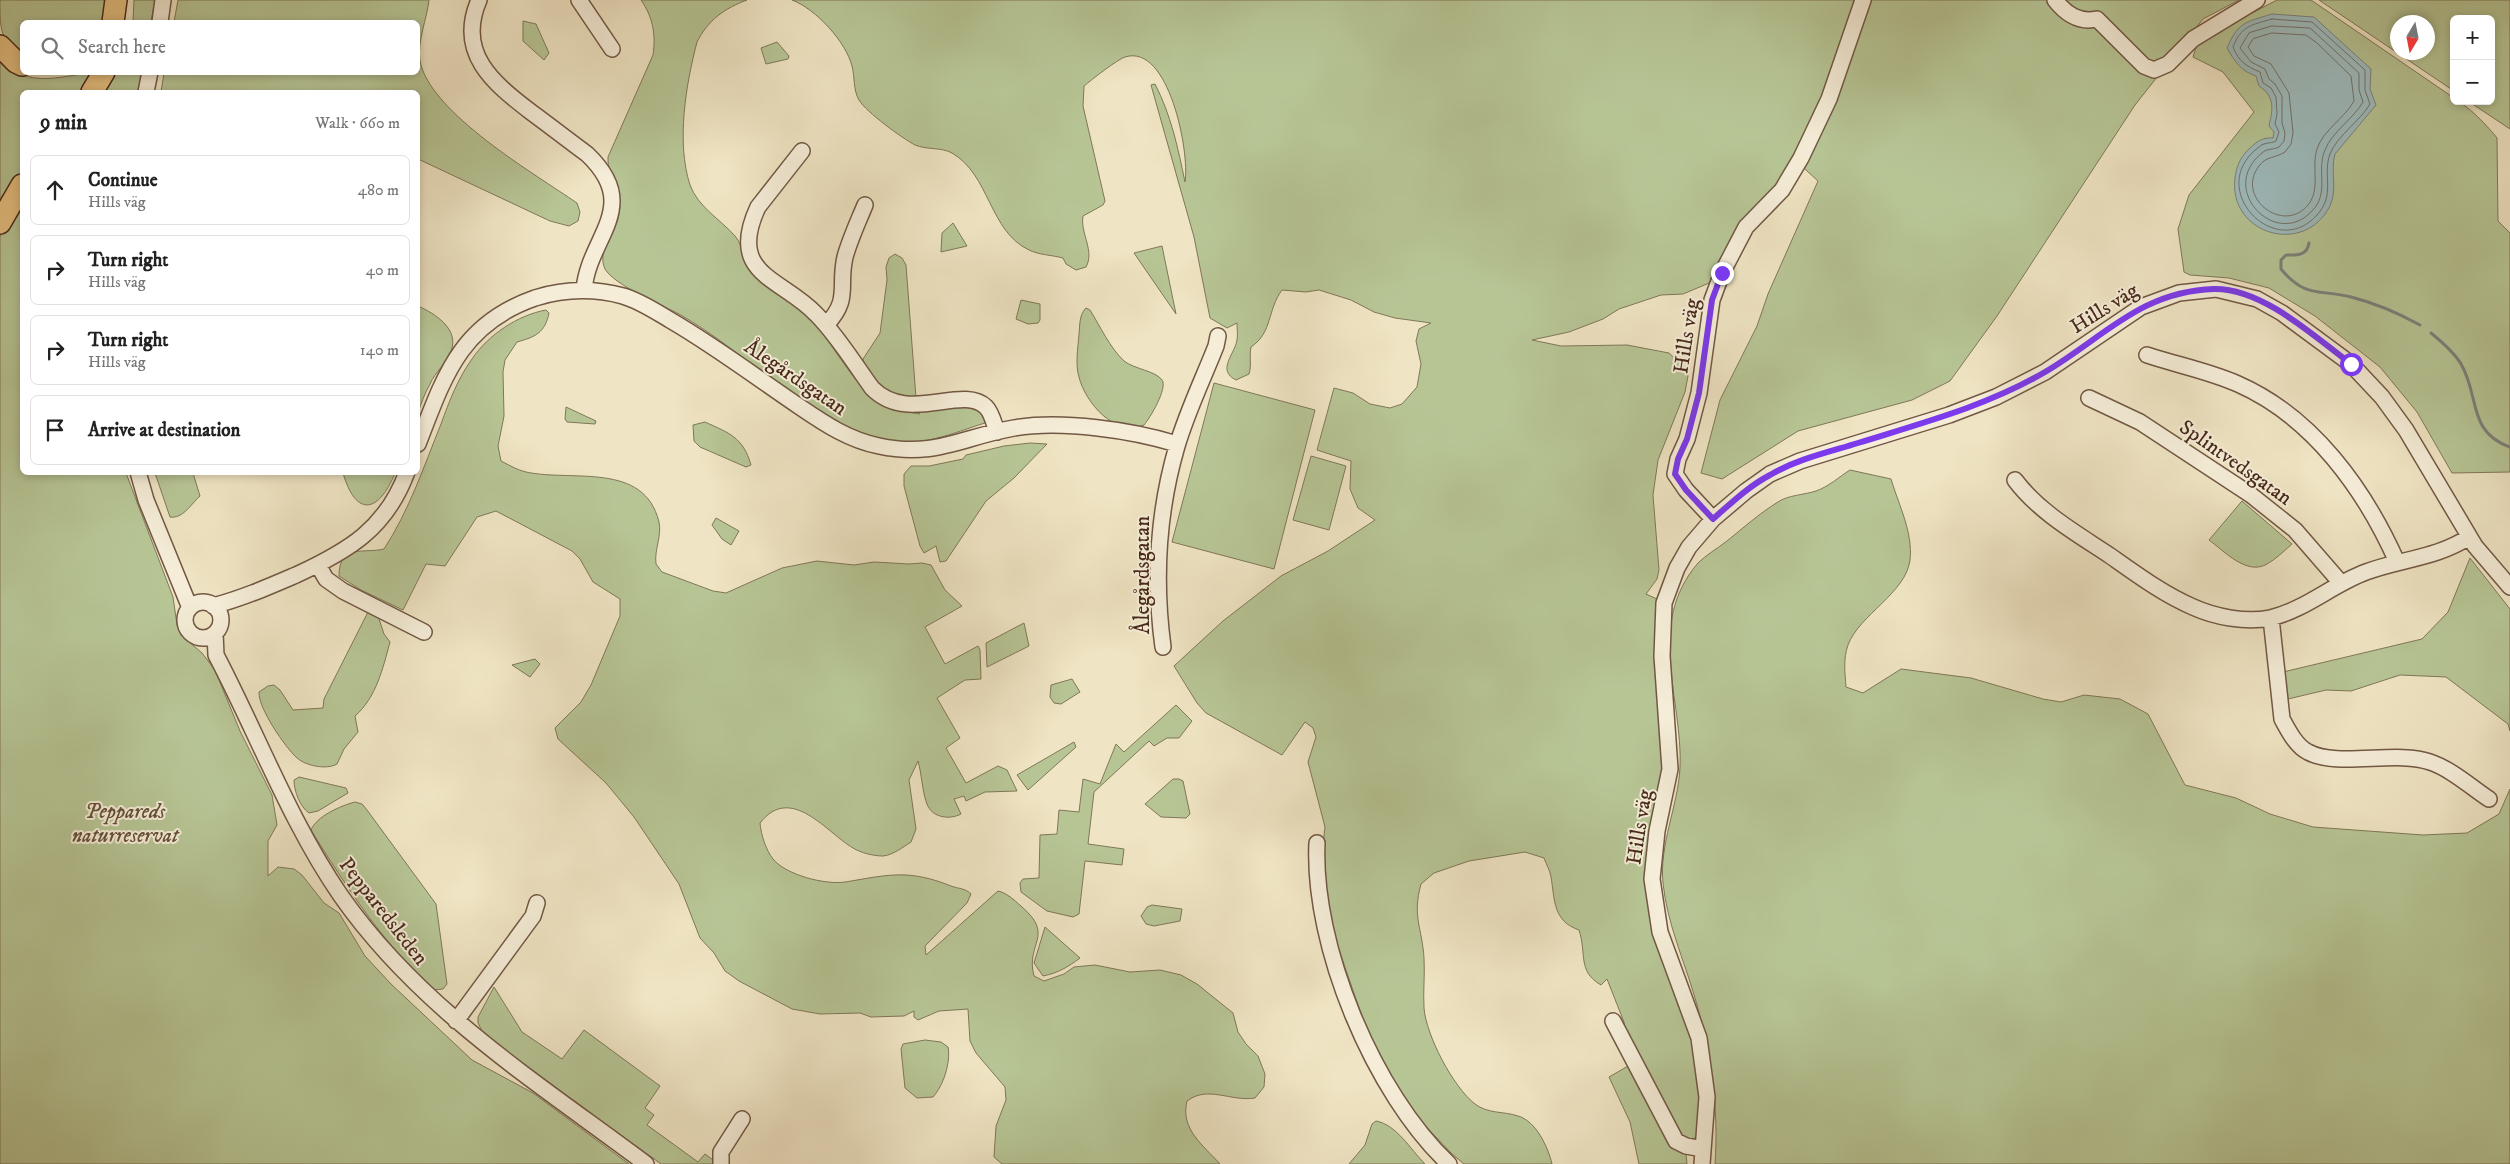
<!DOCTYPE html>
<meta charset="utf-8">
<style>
body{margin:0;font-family:"IM FELL DW Pica",serif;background:#f6f6f6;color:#222}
.controls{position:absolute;right:15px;top:15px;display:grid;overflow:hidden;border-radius:8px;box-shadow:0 2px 8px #0003}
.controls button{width:45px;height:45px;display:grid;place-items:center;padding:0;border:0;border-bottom:1px solid #e0e0e0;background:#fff;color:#222;font:25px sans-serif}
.compass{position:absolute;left:2390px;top:15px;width:45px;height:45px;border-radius:50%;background:#fff;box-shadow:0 2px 8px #0003;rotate:190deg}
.stop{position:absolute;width:15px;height:15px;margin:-11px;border:4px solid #7c3aed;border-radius:50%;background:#fff}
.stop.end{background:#7c3aed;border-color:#fff;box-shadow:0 1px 5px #0008}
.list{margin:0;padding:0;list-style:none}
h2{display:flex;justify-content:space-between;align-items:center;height:65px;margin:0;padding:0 20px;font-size:21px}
h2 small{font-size:16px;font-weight:400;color:#767676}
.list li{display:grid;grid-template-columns:32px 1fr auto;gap:15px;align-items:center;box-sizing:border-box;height:70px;margin:0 10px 10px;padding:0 10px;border:1px solid #e0e0e0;border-radius:8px}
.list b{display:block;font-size:19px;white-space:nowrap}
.list p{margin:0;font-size:16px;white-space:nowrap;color:#767676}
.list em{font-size:16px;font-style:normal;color:#767676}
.icon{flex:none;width:28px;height:28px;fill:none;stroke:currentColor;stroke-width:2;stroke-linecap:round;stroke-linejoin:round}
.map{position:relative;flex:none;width:2510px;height:1164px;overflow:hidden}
.search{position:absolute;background:#fff;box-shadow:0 2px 8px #0003;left:20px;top:20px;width:400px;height:55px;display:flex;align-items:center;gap:12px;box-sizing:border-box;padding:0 18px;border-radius:8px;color:#767676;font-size:19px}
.panel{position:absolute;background:#fff;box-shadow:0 2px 8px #0003;left:20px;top:90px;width:400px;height:385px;border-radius:8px}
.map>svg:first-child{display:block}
.green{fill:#b7c595;stroke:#807758;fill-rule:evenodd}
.water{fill:#9ebcbe;stroke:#7c817c}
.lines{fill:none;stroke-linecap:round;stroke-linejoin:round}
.shore{stroke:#73726c;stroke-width:1}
.stream{stroke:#7c817c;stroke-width:3}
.minor-casing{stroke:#725844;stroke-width:18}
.highway-casing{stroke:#48291a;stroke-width:24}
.minor{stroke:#f5edd8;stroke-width:15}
.highway{stroke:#e8c282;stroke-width:21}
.route{stroke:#7c3aed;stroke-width:6}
.labels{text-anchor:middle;stroke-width:4;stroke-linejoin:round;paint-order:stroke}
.street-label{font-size:21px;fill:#48291a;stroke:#f5edd8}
.park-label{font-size:21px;font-style:italic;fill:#645039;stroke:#f5edd8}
</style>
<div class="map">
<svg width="2510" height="1164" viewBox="0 0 2510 1164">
<rect width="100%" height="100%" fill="#efe4c3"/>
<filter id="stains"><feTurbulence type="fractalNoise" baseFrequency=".004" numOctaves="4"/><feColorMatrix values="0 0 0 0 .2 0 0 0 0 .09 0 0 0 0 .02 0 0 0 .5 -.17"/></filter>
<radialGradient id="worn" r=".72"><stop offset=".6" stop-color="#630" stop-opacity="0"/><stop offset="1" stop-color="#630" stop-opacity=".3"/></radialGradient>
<path class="green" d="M0 0H109L105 22H22V58C0 37 0 32 0 0Z
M134 0H155L151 22H133Z
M178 0H429C427 19 417 41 420 61 430 113 535 174 577 203L580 212 578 221 569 226 550 221 418 159V92H161L164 73 418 72V22H174Z
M641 0H747C725 8 708 20 697 42 686 84 676 142 690 185 698 207 720 219 735 236 745 248 744 265 755 276 771 294 796 302 812 320 833 344 847 374 871 395 884 408 902 411 920 414L917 411 964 405 982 410 985 423C953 433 920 448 885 441 812 424 745 351 679 314 662 305 614 285 605 269 597 252 613 235 618 219 624 197 607 178 608 157L653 55C656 35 653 17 641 0Z
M792 0H2239L2203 19 2135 105 1997 316 1950 381 1912 400 1798 431 1722 479 1701 473 1720 400 1757 326 1768 294 1818 181 1796 161 1714 281 1683 294 1661 295 1619 309 1603 319 1569 332 1532 340 1561 346 1627 345 1669 353 1685 368 1688 376 1685 392 1658 460 1653 495 1659 570 1657 579 1646 594 1657 599V605L1663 772 1647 871V899L1655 935 1696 1046 1699 1067 1700 1131 1696 1138 1687 1139 1676 1130 1625 1032 1624 1022 1607 979 1601 985C1577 971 1587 954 1579 930 1553 921 1555 901 1551 877 1550 870 1546 864 1544 858L1525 852 1469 861 1434 873 1421 884C1412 917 1422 927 1424 958 1425 975 1423 991 1424 1008 1426 1035 1453 1087 1475 1104 1488 1114 1503 1111 1518 1116 1536 1121 1548 1147 1552 1164H1464L1451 1153 1419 1119 1391 1076 1365 1025 1330 924 1319 879 1325 827 1308 762 1316 737 1313 728 1305 722 1282 755 1206 713 1197 703 1174 666 1223 621 1281 576 1328 551 1375 520 1358 508 1350 489 1351 461 1317 450 1334 388 1353 393 1370 404 1390 408 1402 404 1417 387 1421 364 1416 341 1419 329 1431 323 1395 318 1374 312 1351 300 1319 290 1306 292 1282 290C1267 310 1273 332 1251 347 1249 357 1252 365 1249 374L1236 380C1216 370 1235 354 1237 340 1238 335 1237 328 1237 323L1227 328 1210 318 1194 237 1151 85 1155 84C1171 115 1178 148 1185 182 1190 153 1169 43 1125 57 1118 59 1091 80 1084 86L1083 106 1105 201 1103 205 1083 216C1080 233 1095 251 1086 267L1076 270 1066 264 1063 258C1052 255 1039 255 1029 250 989 231 990 175 952 153 941 147 927 150 915 145 902 138 866 112 859 100 853 90 855 77 852 66 846 42 816 9 792 0Z
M2277 0H2311L2454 98V101C2465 101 2490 129 2497 138L2498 221 2510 233V472L2452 473 2417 412 2380 367 2315 316 2269 288 2229 278 2190 275 2184 272 2178 229 2189 195 2254 112 2223 72 2193 57 2198 41Z
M2319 0H2510V129L2468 101H2491V19H2454V91ZM2428 22V52H2398V22Z
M523 21 536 24 549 53 544 60 523 41Z
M777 42 789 56 788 59 766 64 761 48Z
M0 59C7 64 15 72 23 75 48 84 72 73 97 73L82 92H22V170L0 207Z
M113 73H143L139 92H99Z
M22 196V472L126 473 173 597 177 625 181 635 202 653 215 670 240 731 272 795 277 825 268 841V876L278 867 294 869 302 875 324 903 339 913 365 956 391 984 472 1060 533 1093 629 1164H0V237Z
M953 223 967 246 941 252 942 233Z
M1162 246 1176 314 1134 253Z
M895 254 902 258 906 265 916 398C892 403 868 382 863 359L880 333 887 280 886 267 889 258Z
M1021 300 1040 304V320L1038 323 1028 324 1016 319Z
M418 306C434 313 460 329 451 351 447 363 435 372 430 384 425 393 421 403 418 413Z
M1086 308 1090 310C1100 326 1110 348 1124 361 1134 369 1156 371 1162 380 1168 388 1150 418 1144 425 1115 438 1085 402 1079 377 1075 364 1078 348 1079 334 1080 325 1079 315 1086 308Z
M546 310 549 313C545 333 535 337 517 342L505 360 503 372 504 416 498 446 501 461C509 465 517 470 526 472 572 482 644 461 659 522 662 536 654 550 656 564L662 572 713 591 726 593 782 568 817 561 854 565 874 562 909 564 922 563 931 565 945 590 962 606 925 627 945 664 978 646 980 650 981 679 965 680 937 698 960 738 946 748 966 783 998 766 1007 770 1017 791 985 792 966 801 964 796 954 799 961 814C950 820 932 818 927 804 922 791 922 775 918 761L909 780 916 829 911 842C903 847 893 855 883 856 874 856 861 853 853 848 827 833 791 783 760 823 761 835 766 850 773 859 786 875 825 885 845 882 865 879 885 874 906 875 922 876 936 880 951 886 959 889 965 888 971 894L967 903 925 946 926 955 998 891C1007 893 1014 900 1021 906 1056 936 1025 943 1034 976L1044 981 1064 974 1074 967 1095 965 1130 972 1160 970 1181 975 1197 984 1233 1013 1238 1032 1246 1044 1258 1056 1265 1074 1264 1087 1255 1098C1231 1102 1208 1085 1187 1101 1180 1129 1203 1145 1220 1164H1002L994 1157 996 1126 1006 1100 1005 1087 976 1053 970 1041 968 1009 939 1011 918 1020 914 1017V1011L904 1016 871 1017 860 1013 820 1014 792 1009 739 981 725 971 714 953 700 938 679 884 634 817 606 783 558 739 555 728 581 702 591 685 620 616V599L593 582 580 559 572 551 496 511 477 517 445 566 426 564 403 610 361 590 339 576C339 543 365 554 384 549 409 511 424 466 441 424 449 402 458 378 472 359 488 335 518 315 546 310Z
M1214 383 1315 410 1274 569 1172 542Z
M566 407 596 421 595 424 567 422 565 419Z
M705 422C729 433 743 437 751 465L746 467 700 447 694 441 693 425Z
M1030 443 1047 444 1014 478 986 501 946 561 940 562 936 546 924 553 920 546 904 486V474L911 466H929L963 459 966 455 1004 446Z
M1311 456 1346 466 1329 530 1293 520Z
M1850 470 1891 479C1899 506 1913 532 1910 560 1906 593 1859 615 1848 645 1843 659 1845 673 1846 687L1863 693 1901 669 1971 678 2043 699 2061 702 2084 695 2120 699 2148 714 2185 785 2236 798 2270 814 2313 827 2423 835 2467 833 2499 814 2510 789V1164H1715C1719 1108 1711 1052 1695 998 1684 960 1667 923 1663 883 1659 845 1678 806 1680 768 1683 698 1645 625 1698 563 1706 555 1718 548 1727 541 1743 528 1760 513 1778 502 1788 495 1804 495 1816 491 1828 487 1839 477 1850 470Z
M155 473H193L200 496C191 504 183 519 170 517Z
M343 473V472L395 473C379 513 356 518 343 473Z
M2242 501 2292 544C2284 551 2276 559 2267 564 2247 576 2224 551 2209 540Z
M716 518 739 531 731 545 722 539 712 525Z
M2470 558 2510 609V731L2508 724 2446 677 2400 675 2351 691 2326 690 2284 700 2283 672 2422 639 2448 612Z
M368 612 377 613 384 634 390 642C383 668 376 698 355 716L358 732 344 749 337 764C327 770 306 766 297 758 285 747 258 708 259 692L268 686 274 685 280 690 293 710 323 708 324 699Z
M1024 623 1029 646 987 667 986 643Z
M535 659 540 664 530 677 512 665Z
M1072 679 1080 692 1061 704 1054 703 1050 697 1051 685Z
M1176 705 1192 721 1179 738H1167L1154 746 1149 741 1094 792 1088 844 1124 849 1122 865 1085 861 1079 914 1073 917 1047 911 1021 892 1020 883 1023 879 1039 878 1040 835 1057 834 1059 810 1079 812 1083 779 1100 784 1116 744 1124 752Z
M1074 742 1076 747 1028 790 1017 775Z
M299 777 346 788 348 793 318 811 309 813C300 807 294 791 294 780Z
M1173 779H1179L1183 781 1190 814 1186 818 1161 817 1145 804Z
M355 802 362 804 367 810 436 904 447 984 443 989 433 990C384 944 346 887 311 830 317 816 340 806 355 802Z
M1152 905 1182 909 1180 921 1154 926 1146 924 1141 916 1147 907Z
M1045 927 1080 958C1068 967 1058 973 1043 976L1034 963Z
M494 987 522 1032 562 1059 584 1030 660 1086 645 1108 654 1115 647 1125 698 1162 705 1154 713 1160 714 1164H661L510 1054 482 1031 478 1023V1017Z
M925 1040 941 1042 948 1047C951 1063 943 1086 933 1097L917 1098 905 1088 901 1049 903 1044Z
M1630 1065 1686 1154 1687 1164H1639L1630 1122 1609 1077Z
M1376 1121C1397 1125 1410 1149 1425 1164H1349L1365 1145 1372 1124Z"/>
<path class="water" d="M2272 14 2314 17 2371 69 2370 89 2376 105 2335 154C2330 171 2338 189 2330 206 2304 257 2228 234 2235 178 2236 168 2240 158 2247 151 2255 143 2261 137 2273 138L2274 132 2269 126C2273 109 2275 96 2259 86L2256 76C2241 71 2235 62 2227 48 2238 22 2246 22 2272 14Z"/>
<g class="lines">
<path class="shore" d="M2272 19 2312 22 2365 70V90L2370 104C2361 120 2336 137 2330 154 2322 176 2336 194 2317 215 2275 262 2204 188 2259 147 2264 142 2270 144 2276 141L2279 132 2275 124 2277 114 2276 97 2271 88 2263 83 2260 72C2246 66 2239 62 2233 47 2241 26 2251 25 2272 19Z
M2272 26 2310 28 2359 73V90L2363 102C2353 119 2332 132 2325 150 2316 170 2330 193 2312 211 2276 250 2217 189 2262 153 2267 148 2273 150 2279 147L2284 141 2285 133 2282 123V96L2275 84 2269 79 2265 69 2251 62 2240 48 2249 33Z
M2272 33 2306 35 2317 43 2351 76 2354 101C2345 118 2323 130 2317 149 2311 168 2321 189 2308 205 2283 235 2235 197 2259 166 2266 156 2276 158 2285 152L2291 144 2293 133 2289 93 2271 64 2254 56 2248 47 2253 39Z"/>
<path class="stream" d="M2309 243C2307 256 2297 255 2286 255L2281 260V269C2306 299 2320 289 2351 297 2375 303 2398 313 2420 325
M2431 333C2442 342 2454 352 2461 364 2480 396 2467 432 2510 447"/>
<g class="minor-casing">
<path id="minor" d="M479 0C456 53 493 83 531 112 550 126 568 140 587 154 643 207 588 237 584 290
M579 0 612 49
M2055 0C2066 14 2079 23 2097 19L2144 66 2154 70 2168 64 2193 39 2257 0
M160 22 163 0
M146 92 150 72
M802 151 758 207C726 275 782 278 816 314 837 335 854 363 872 388 908 425 962 384 986 407 992 413 994 424 997 432
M826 325C851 299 838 287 845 257 850 239 858 222 865 205
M2147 355C2177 365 2209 371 2238 384 2313 417 2365 490 2397 562
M2089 398 2140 422 2251 495 2295 530 2341 583
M418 444C444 377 460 324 535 298 564 289 593 288 623 296 640 301 655 311 670 320 715 346 757 378 800 407 825 424 849 440 879 446 935 458 962 437 1014 428 1062 420 1131 430 1177 444
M138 472 146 500 190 608
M2015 480C2039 512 2076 533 2109 555 2136 574 2163 594 2193 607 2215 617 2246 623 2270 618 2305 610 2333 584 2366 572 2401 559 2437 558 2469 537
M1713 519 1746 491 1770 474 1800 461 1949 415 1996 397 2045 372 2141 307 2179 293 2216 289 2257 299 2282 313 2351 364 2382 397 2406 430 2475 546 2510 587
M318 565 326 579 343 591 424 632
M185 620a18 18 0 1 1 36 0a18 18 0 1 1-36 0Z
M213 606C243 598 268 587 296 575 348 551 386 529 407 472
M2271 618 2282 719C2288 730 2296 746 2308 752 2337 768 2397 750 2430 762 2451 769 2471 787 2489 799
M215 633 216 655C258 735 290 822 341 896 420 1009 538 1083 646 1164
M1163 647C1154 580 1158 511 1177 446 1187 412 1203 379 1216 346L1218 336
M1317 843C1312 945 1374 1094 1449 1164
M456 1021 533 916 537 903
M1613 1021 1676 1141 1686 1146 1703 1149
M721 1164V1152L742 1119
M1702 1164 1707 1097 1699 1038 1660 932 1652 879 1657 831 1670 769 1662 656 1664 603 1677 568 1689 547 1713 519 1686 490 1675 474 1678 459 1687 439 1699 393 1712 300 1722 273 1746 227 1782 190 1801 158 1829 99 1863 0"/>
</g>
<g class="highway-casing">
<path id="highway" d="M113 22 116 0
M0 46 16 62 22 65
M92 92 104 72
M0 223 22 185"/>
</g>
<use href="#minor" class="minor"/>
<use href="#highway" class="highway"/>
</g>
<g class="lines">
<path class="route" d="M1722 273 1712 300 1699 393 1687 439 1678 459 1675 474 1686 490 1713 519C1731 503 1749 486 1770 475 1797 459 1829 452 1858 443 1922 423 1987 406 2045 372 2103 338 2141 291 2214 289 2262 288 2314 336 2351 364"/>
</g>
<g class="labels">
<g class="street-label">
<text transform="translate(2104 308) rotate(-32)" y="7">Hills väg</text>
<text transform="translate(1686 336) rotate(-81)" y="7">Hills väg</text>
<text transform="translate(796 377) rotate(34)" y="7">Ålegårdsgatan</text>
<text transform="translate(2236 462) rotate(35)" y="7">Splintvedsgatan</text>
<text transform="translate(1142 575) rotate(-90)" y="7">Ålegårdsgatan</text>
<text transform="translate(1639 827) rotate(-81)" y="7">Hills väg</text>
<text transform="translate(384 911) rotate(52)" y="7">Pepparedsleden</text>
</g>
<g class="park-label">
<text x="125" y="818">Peppareds<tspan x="125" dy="24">naturreservat</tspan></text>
</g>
</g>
<rect width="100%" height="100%" filter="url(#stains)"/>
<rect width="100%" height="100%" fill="url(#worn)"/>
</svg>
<div class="controls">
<button>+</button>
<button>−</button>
</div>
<svg class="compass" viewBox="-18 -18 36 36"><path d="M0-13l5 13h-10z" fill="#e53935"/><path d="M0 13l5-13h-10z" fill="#767676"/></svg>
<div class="stop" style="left:2351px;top:364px"></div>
<div class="stop end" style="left:1722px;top:273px"></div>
<div class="search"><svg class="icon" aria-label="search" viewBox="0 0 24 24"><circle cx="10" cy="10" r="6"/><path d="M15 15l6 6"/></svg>Search here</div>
<section class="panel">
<h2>9 min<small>Walk · 660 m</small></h2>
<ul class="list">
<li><svg class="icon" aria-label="ahead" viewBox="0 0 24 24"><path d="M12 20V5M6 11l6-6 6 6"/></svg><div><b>Continue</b><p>Hills väg</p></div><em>480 m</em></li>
<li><svg class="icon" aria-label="right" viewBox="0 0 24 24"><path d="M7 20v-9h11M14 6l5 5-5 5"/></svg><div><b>Turn right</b><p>Hills väg</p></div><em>40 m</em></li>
<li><svg class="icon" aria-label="right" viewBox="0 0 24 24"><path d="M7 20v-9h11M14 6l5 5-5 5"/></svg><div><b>Turn right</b><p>Hills väg</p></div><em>140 m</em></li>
<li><svg class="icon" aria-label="arrive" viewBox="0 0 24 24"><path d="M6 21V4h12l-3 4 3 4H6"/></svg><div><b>Arrive at destination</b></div></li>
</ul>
</section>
</div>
